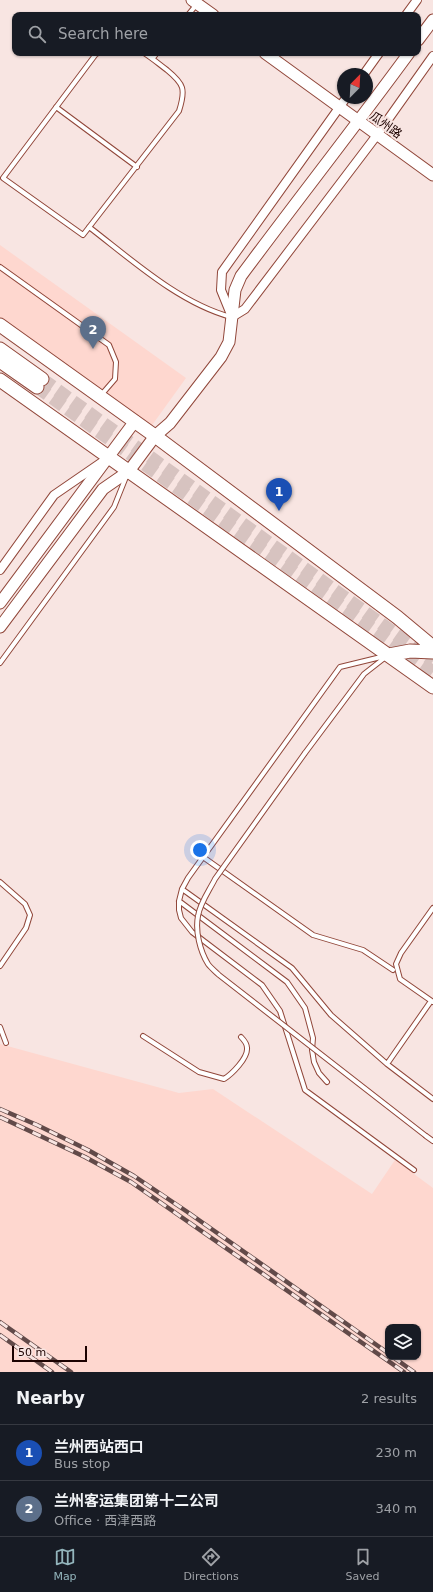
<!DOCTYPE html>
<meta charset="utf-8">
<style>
body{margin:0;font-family:"DejaVu Sans","Noto Sans SC",sans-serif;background:#242831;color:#f1f3f6}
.controls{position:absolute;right:12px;bottom:12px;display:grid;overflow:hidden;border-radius:8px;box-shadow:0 1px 3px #0004}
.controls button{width:36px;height:36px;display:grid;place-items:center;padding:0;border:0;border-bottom:1px solid #363941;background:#171b24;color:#f1f3f6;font:20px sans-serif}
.compass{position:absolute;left:337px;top:68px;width:36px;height:36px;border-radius:50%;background:#171b24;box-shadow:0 1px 3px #0004;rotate:24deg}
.scale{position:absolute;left:12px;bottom:10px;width:75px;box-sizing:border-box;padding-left:4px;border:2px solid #1c0201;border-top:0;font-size:11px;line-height:14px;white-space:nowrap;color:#1c0201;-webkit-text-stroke:3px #f8e5e2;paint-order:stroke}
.you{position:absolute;left:200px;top:850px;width:14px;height:14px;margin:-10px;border:3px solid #fff;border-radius:50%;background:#1a73e8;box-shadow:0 0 0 6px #1a73e833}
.badge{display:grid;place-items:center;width:26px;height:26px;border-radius:50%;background:#93b5bc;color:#fff;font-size:13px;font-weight:700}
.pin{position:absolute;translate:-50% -33px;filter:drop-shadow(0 1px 2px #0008)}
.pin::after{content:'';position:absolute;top:21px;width:14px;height:12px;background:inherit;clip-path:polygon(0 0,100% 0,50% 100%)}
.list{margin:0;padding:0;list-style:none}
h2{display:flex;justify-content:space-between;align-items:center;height:52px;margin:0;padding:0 16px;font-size:17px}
h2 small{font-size:13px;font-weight:400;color:#9ea1a6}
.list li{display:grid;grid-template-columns:26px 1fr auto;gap:12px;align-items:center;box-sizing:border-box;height:56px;padding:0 16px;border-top:1px solid #363941}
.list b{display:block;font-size:15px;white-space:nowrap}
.list p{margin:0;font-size:13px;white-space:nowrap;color:#9ea1a6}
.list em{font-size:13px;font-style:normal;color:#9ea1a6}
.icon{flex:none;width:22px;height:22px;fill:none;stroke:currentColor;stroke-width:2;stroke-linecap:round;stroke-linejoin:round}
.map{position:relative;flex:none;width:433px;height:1372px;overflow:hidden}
.search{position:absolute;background:#171b24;box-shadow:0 1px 3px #0004;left:12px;right:12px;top:12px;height:44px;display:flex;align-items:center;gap:10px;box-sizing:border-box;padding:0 14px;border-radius:8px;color:#9ea1a6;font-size:15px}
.sheet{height:164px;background:#171b24}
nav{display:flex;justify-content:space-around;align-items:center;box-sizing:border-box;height:56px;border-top:1px solid #363941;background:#171b24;font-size:11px;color:#9ea1a6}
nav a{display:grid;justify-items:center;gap:2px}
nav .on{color:#93b5bc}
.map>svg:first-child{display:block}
.built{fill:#fed7cf;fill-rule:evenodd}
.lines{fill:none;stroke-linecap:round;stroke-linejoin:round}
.primary-tunnel{stroke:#d7c3c0;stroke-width:13;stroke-dasharray:13 6;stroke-linecap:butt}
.lane-casing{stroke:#91473a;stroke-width:6}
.street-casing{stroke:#91473a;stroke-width:10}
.secondary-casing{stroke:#91473a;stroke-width:13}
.primary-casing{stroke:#91473a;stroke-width:15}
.lane{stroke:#fff;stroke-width:4}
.street{stroke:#fff;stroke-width:8}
.secondary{stroke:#fff;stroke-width:11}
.primary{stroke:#fff;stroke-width:13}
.rail-casing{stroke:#624a49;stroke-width:4.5}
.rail{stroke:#f8e5e2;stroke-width:3;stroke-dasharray:9;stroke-linecap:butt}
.lane-bridge-casing{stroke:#91473a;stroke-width:6;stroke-linecap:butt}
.lane-bridge{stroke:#fff;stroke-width:4}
.labels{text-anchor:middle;stroke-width:4;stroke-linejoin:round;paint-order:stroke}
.street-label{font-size:12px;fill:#1c0201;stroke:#f8e5e2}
</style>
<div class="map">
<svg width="433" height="1372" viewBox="0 0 433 1372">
<rect width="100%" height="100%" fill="#f8e5e2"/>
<path class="built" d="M0 245 186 378 150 428 0 320Z
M0 1044 179 1093 213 1089 372 1194 395 1160 433 1188V1372H0ZM388 1327H418V1357H388Z"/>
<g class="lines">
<path class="primary-tunnel" d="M42 379 433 661
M37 387 433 672"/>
<g class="lane-casing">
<path id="lane" d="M188 15 197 4
M99 53 96 54 3 178 83 235 179 111C186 89 184 84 167 70 159 64 152 58 144 53
M153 58 157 53
M56 107 137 167
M89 227C132 260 179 303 231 317
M0 267 109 345 116 362 115 379 102 394
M385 656 340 667 188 878 182 889 179 901V910L181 918 192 932 262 985 280 1011 305 1090 414 1170
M0 663 114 507 126 477
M305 753 364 674 387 656
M203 857 313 935 363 950 393 970
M0 882 25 904 30 915 26 928 0 966
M182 889 292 968 331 1015 387 1064
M179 901 287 982 305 1008 313 1038 312 1050 314 1062 319 1073 327 1082
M431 1001 387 1064 433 1099
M433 1002 400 979 396 964 401 953 433 908
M0 1027 6 1043
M143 1036 199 1072 224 1079C232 1074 248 1058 247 1048 247 1044 244 1040 241 1037
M426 1136 433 1141"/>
</g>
<g class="street-casing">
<path id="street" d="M406 15 417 0
M364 74 379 53
M346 98 222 272 221 290 232 317 245 309 377 135 433 56
M0 570 54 495 102 462"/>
</g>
<g class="secondary-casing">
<path id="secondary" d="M192 0 213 15
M418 40 433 20
M265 53 433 175
M0 603 135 421
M0 627 103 489 129 471 155 436 170 423 221 357 229 342 235 290 241 276C296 202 354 128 409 53"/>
</g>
<g class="primary-casing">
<path id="primary" d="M0 325 155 436 397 617 433 647
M0 349 42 379
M0 361 37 387
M0 380 433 687
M389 655 410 651 433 652"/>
</g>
<use href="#lane" class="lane"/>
<use href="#street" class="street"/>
<use href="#secondary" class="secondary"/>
<use href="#primary" class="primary"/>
<g class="rail-casing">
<path id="rail" d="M0 1109 37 1125 88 1150 134 1176 186 1211 388 1353
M0 1117 85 1157 131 1182 404 1372
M0 1322 71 1372
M0 1335 52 1372
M393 1357 414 1372"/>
</g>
<use href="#rail" class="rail"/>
<g class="lane-bridge-casing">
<path id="lane-bridge" d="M305 753 215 879C209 891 200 903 198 916 195 931 200 951 208 964 211 968 216 972 219 975L426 1136"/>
</g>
<use href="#lane-bridge" class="lane-bridge"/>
</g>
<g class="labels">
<g class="street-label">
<text transform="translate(386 125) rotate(36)" y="4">瓜州路</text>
</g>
</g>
</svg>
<div class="controls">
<button><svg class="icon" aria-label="layers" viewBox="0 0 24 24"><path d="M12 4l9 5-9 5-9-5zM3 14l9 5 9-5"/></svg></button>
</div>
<svg class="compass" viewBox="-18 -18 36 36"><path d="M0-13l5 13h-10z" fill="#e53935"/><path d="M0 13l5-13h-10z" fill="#9ea1a6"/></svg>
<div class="scale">50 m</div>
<div class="you"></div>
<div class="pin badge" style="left:279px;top:511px;background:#1a4fb4">1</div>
<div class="pin badge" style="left:93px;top:349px;background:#5c6f8a">2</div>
<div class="search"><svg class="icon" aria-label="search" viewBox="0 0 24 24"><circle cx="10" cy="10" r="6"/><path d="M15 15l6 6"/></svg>Search here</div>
</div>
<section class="sheet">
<h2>Nearby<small>2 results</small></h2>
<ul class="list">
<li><span class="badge" style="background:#1a4fb4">1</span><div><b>兰州西站西口</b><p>Bus stop</p></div><em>230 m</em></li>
<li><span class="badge" style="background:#5c6f8a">2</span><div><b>兰州客运集团第十二公司</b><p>Office · 西津西路</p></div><em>340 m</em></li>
</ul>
</section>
<nav>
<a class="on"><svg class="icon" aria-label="map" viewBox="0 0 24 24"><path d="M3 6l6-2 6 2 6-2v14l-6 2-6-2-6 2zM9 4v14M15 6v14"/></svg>Map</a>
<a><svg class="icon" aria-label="directions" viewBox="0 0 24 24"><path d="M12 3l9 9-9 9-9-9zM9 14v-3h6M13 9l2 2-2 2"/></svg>Directions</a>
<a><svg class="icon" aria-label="saved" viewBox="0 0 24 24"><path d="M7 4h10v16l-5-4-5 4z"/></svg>Saved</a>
</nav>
